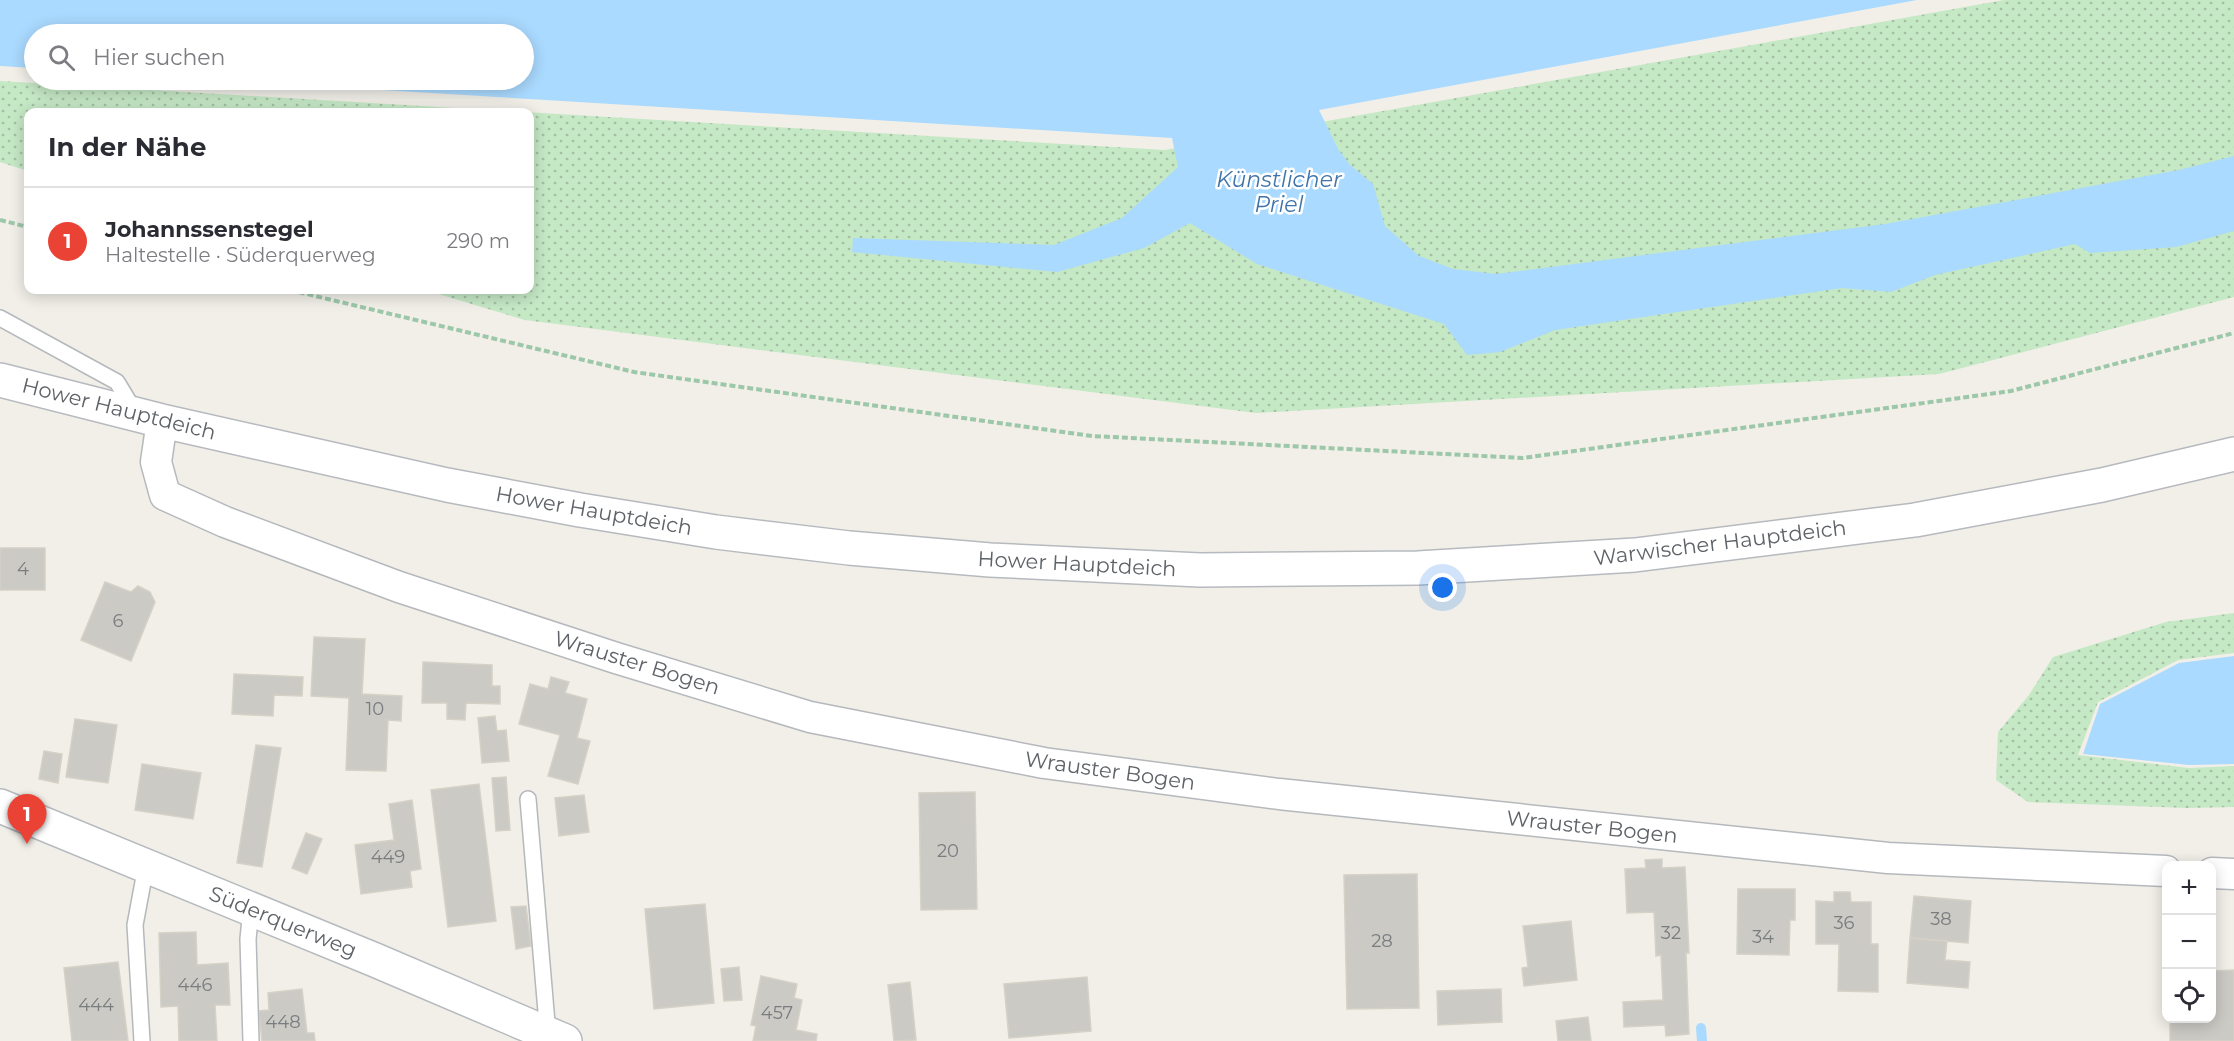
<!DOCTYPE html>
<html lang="de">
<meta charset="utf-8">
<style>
body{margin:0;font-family:Montserrat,sans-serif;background:#f2f2f3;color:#2b2b33}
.controls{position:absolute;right:18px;bottom:18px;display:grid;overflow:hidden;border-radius:12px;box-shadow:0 3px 15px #0003}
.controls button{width:54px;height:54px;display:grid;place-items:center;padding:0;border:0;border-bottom:2px solid #e1e1e2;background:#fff;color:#2b2b33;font:30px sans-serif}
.you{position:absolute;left:1443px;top:588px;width:21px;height:21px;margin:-15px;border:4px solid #fff;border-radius:50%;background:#1a73e8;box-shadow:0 0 0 9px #1a73e833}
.badge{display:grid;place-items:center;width:39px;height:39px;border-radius:50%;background:#ea4335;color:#fff;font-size:20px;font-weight:700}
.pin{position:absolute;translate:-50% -50px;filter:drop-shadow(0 2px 3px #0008)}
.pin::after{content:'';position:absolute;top:32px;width:21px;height:18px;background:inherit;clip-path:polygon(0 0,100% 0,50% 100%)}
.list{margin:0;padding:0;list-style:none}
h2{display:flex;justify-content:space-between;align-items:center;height:78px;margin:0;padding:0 24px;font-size:26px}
h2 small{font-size:20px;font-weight:400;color:#7c7c81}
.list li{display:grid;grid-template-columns:39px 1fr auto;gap:18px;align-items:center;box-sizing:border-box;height:108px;padding:0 24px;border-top:2px solid #e1e1e2}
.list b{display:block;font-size:22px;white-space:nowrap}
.list p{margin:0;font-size:20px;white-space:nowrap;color:#7c7c81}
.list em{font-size:20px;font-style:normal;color:#7c7c81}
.icon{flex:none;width:33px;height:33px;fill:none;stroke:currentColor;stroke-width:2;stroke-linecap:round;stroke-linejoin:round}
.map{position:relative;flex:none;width:2234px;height:1041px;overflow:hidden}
.search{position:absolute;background:#fff;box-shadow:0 3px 15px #0003;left:24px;top:24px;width:510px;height:66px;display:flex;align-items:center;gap:15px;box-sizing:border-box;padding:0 21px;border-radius:33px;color:#7c7c81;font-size:22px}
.panel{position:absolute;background:#fff;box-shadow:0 3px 15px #0003;left:24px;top:108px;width:510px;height:186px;border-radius:12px}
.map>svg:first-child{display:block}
.green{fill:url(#green-dots)}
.water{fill:#aadaff}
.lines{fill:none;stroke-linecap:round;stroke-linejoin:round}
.stream{stroke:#aadaff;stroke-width:10}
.building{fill:#cccac5;stroke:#d6d1c6;stroke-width:1.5}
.lane-casing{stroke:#b5b8bc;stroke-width:18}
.street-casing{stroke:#b5b8bc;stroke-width:33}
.secondary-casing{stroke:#b6babf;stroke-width:36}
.path{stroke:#9cc7a9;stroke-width:4;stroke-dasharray:6 3;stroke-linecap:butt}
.lane{stroke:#fff;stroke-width:15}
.street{stroke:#fff;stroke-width:30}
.secondary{stroke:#fff;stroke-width:33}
.labels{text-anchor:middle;stroke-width:5;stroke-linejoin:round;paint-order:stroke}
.number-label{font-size:18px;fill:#7a7d7f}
.street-label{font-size:21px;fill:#5f6368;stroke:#fff}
.water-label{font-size:22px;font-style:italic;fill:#4174aa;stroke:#fff}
</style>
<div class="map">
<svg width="2234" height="1041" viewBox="0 0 2234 1041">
<defs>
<pattern id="green-dots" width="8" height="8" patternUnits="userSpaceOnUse" patternTransform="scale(1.5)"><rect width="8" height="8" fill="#c5e8c5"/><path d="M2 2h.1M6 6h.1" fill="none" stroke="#a3c0a4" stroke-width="1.8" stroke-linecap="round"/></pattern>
</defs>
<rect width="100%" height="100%" fill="#f1efe8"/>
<path class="green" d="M2004 0H2234V297L1939 374 1256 413 525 320 425 290H530V112H28V171L0 162V81L1165 150Z
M2234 613V653L2178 660 2098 702 2078 755 2189 768 2234 766V807L2188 808 2028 802 1996 780 1998 732 2029 695 2053 657 2166 622Z"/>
<path class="water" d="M0 0H1917L1319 110 1338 149 1350 165 1373 184 1385 226 1419 256 1453 269 1496 274 1885 224 2179 170 2234 156V231L2176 247 2090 253 2075 244 1935 275 1891 292 1842 288 1555 330 1500 352 1467 355 1444 324 1257 264 1190 223 1144 248 1057 272 852 252 853 238 1054 245 1122 218 1178 167 1172 138 217 80H524V34H34V68L0 66Z
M2234 656V764L2189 765 2083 754 2100 704 2179 663Z"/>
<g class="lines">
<path class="stream" d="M1701 1028 1702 1041"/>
</g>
<path class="building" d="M0 548H45V590H0Z
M105 582 131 592 138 586 150 592 155 602 131 661 81 640Z
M314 637 365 639 362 694 402 696 401 721 388 720 386 771 346 770 349 698 311 696Z
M423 662 492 665V686H500V704L466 703 465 720 447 719V703H422Z
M234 674 303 677 302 696 274 695 273 716 232 714Z
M551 677 569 682 565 693 587 699 577 738 590 741 578 784 548 776 560 735 519 724 530 684 548 689Z
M495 716 497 731 506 730 509 761 482 763 478 718Z
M75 719 117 725 108 783 66 777Z
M256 745 281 748 262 867 237 863Z
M44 751 62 754 58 783 39 779Z
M142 764 201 773 193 819 135 810Z
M506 777 510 830 496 831 492 778Z
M479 784 496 921 448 927 431 790Z
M975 792 977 909 921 910 919 793Z
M584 795 589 832 559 836 555 798Z
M412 800 421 869 410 871 412 887 361 894 355 845 394 840 389 804Z
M306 833 322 839 307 874 292 868Z
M1662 859V868L1685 867 1689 953H1686L1689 1034 1666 1036 1665 1025 1624 1027 1623 1002 1663 1000 1661 955 1656 956 1654 912 1627 913 1625 869 1646 868 1645 860Z
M1417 874 1419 1008 1347 1009 1344 875Z
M1738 889H1795V920H1790L1789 955 1737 954Z
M1834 892H1850L1851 902H1871V944H1878V992L1838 991 1839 944H1816V901L1834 902Z
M1914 896 1971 901 1968 943 1910 938Z
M705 904 714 1003 654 1009 645 909Z
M526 906 531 946 516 949 511 907Z
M1571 921 1577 980 1524 986 1522 968 1528 967 1523 926Z
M196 932 197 965 228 963 230 1005H215L217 1041H179L178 1006 161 1007 159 933Z
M1910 938 1947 941 1945 960 1970 962 1968 988 1907 983Z
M118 962 128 1041H72L64 968Z
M739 967 742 1000 724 1001 721 969Z
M2234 970V1041H2170V1018H2212V971Z
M761 976 797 984 794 998 802 1000 796 1030 817 1034 816 1041H753L756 1026 751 1025Z
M1087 977 1091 1031 1009 1038 1004 984Z
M910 982 916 1040 894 1041 888 985Z
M302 989 307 1033H314L315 1041H262L259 1011 269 1010 268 993Z
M1501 989 1502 1022 1438 1025 1437 991Z
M1588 1017 1591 1041H1558L1556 1021Z"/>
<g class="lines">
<g class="lane-casing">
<path id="lane" d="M0 318 117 382 135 412
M528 799 548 1035
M251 909 248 939 251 1041
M142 1041 135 925 146 866"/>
</g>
<g class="street-casing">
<path id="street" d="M162 421 156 462 165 495 225 522 399 587 616 658 810 717 1044 763 1279 794 1888 858 2166 871
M2212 873 2234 874"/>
</g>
<g class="secondary-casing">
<path id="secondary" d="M0 380 162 421 447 485 580 510 716 532 849 548 990 560 1200 570 1418 568 1635 555 1915 520 2102 485 2234 454
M0 806 375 960 565 1041"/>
</g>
<path class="path" d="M0 220 28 227
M290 290 634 372 1092 436 1523 458 2011 391 2234 333"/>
<use href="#lane" class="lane"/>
<use href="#street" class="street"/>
<use href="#secondary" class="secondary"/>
</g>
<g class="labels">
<g class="number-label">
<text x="23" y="575">4</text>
<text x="118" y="627">6</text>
<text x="375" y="715">10</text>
<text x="948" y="857">20</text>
<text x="388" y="863">449</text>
<text x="1941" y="925">38</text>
<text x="1844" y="929">36</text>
<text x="1671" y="939">32</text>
<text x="1763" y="943">34</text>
<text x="1382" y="947">28</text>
<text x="195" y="991">446</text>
<text x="96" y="1011">444</text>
<text x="777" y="1019">457</text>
<text x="283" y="1028">448</text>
</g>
<g class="street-label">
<text transform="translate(119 409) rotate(14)" y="7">Hower Hauptdeich</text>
<text transform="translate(594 511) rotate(10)" y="7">Hower Hauptdeich</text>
<text transform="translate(1720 543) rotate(-7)" y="7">Warwischer Hauptdeich</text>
<text transform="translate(1077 564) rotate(3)" y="7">Hower Hauptdeich</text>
<text transform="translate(637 663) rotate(17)" y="7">Wrauster Bogen</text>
<text transform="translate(1110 771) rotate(8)" y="7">Wrauster Bogen</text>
<text transform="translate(1592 827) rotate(6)" y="7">Wrauster Bogen</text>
<text transform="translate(283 922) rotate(22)" y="7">Süderquerweg</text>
</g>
<g class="water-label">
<text x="1279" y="187">Künstlicher<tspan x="1279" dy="25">Priel</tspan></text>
</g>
</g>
</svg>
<div class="controls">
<button>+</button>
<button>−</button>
<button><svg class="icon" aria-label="locate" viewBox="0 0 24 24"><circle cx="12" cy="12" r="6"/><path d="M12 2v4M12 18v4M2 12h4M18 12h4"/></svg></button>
</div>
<div class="you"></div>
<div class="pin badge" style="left:27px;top:844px">1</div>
<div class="search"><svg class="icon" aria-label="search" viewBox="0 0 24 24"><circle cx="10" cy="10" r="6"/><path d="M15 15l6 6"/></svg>Hier suchen</div>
<section class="panel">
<h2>In der Nähe<small></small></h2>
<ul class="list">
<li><span class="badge">1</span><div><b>Johannssenstegel</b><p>Haltestelle · Süderquerweg</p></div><em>290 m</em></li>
</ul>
</section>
</div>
